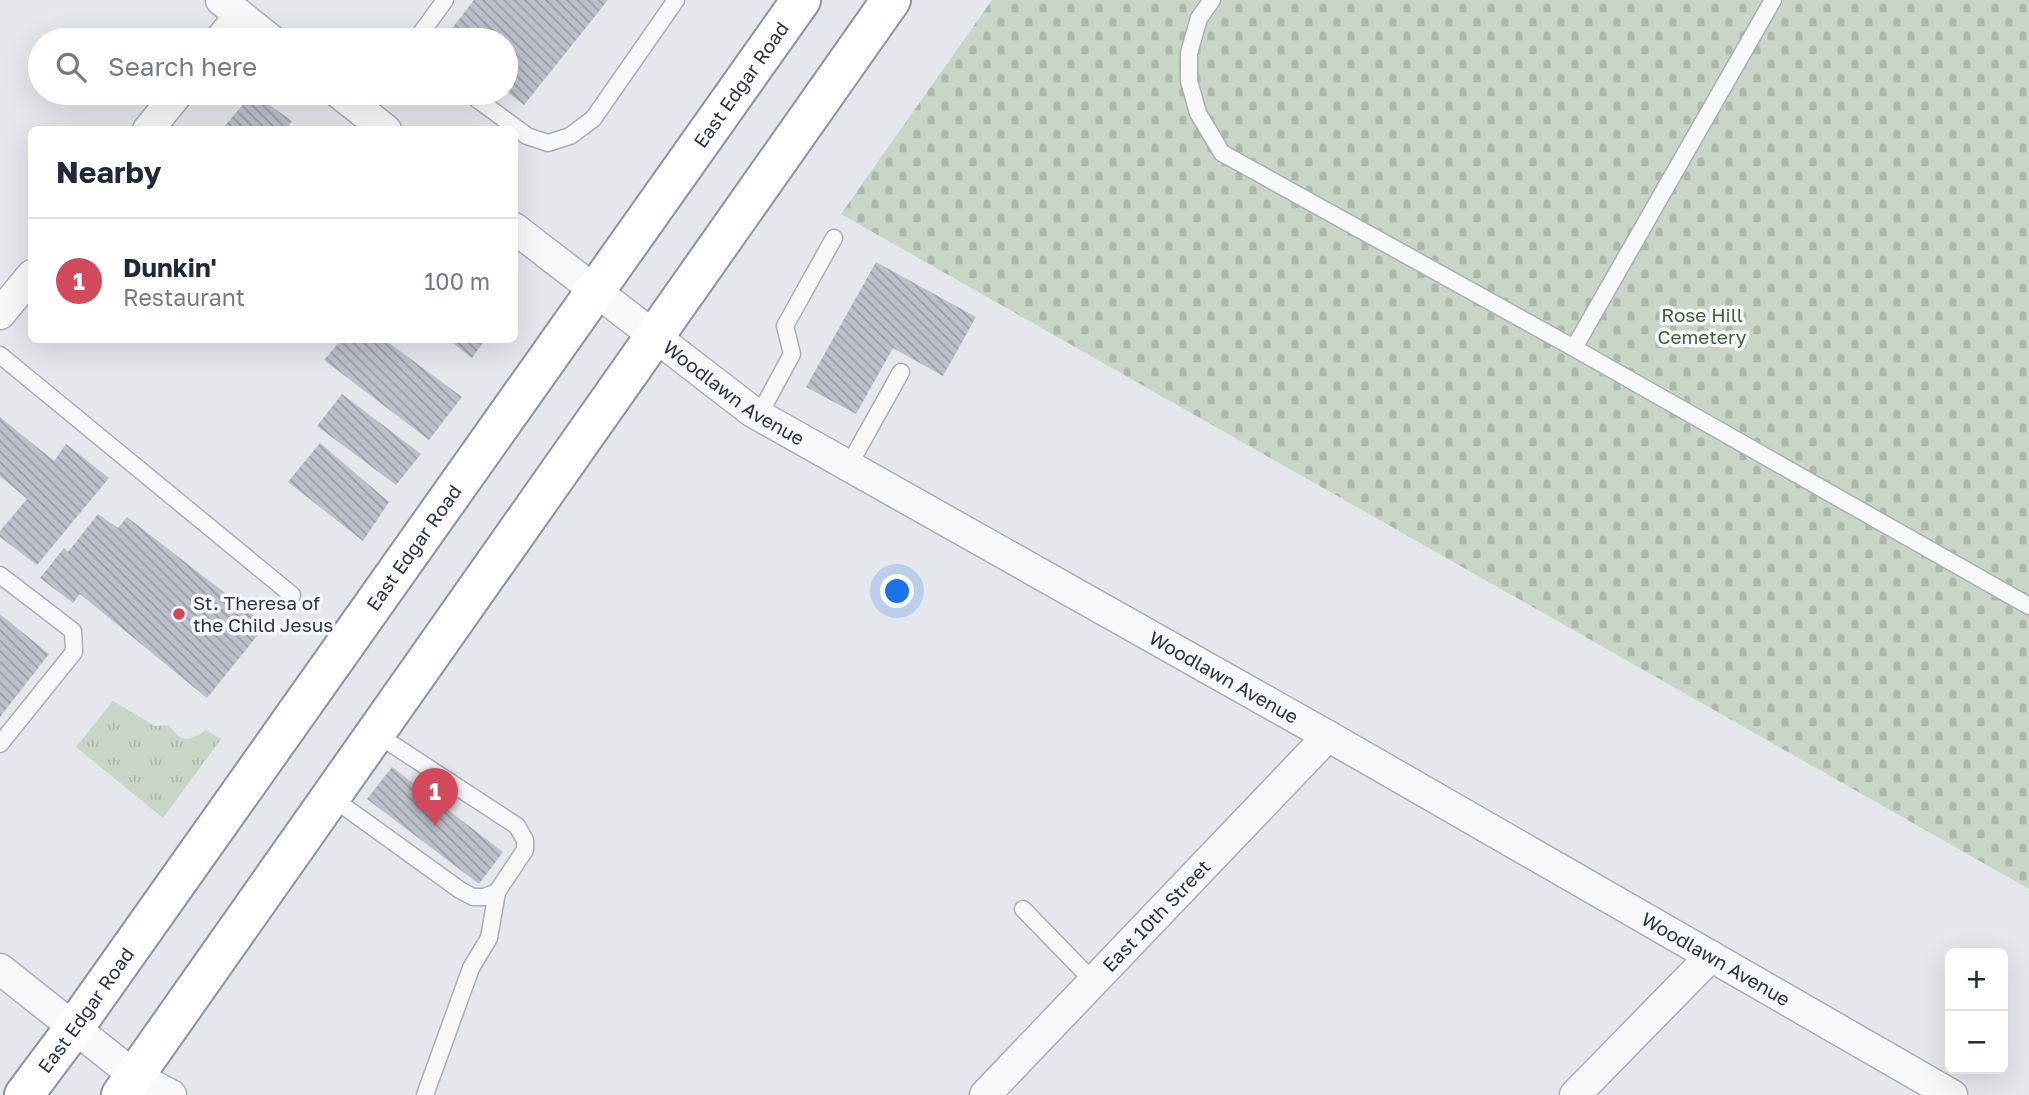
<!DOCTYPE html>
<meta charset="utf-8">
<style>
body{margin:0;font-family:"Golos Text",sans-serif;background:#f2f2f3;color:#1f2937}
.controls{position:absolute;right:21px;bottom:21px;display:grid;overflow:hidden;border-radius:10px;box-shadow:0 7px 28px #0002}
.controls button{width:63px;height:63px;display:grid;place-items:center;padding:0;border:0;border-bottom:2px solid #e0e1e3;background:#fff;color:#1f2937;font:35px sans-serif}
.you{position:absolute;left:898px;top:592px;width:24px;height:24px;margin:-18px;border:5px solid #fff;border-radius:50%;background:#1a73e8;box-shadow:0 0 0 10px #1a73e833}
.badge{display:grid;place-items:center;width:46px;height:46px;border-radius:50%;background:#d1495b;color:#fff;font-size:23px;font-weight:700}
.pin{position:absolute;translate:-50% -58px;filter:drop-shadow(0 2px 4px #0008)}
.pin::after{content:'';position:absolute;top:37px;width:24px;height:21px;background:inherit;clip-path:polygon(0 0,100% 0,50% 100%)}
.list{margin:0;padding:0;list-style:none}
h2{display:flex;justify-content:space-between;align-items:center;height:91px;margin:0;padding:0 28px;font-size:30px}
h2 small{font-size:23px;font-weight:400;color:#747a83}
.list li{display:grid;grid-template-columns:46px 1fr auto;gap:21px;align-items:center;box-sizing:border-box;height:126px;padding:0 28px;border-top:2px solid #e0e1e3}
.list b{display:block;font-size:26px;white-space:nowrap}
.list p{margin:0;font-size:23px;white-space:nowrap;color:#747a83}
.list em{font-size:23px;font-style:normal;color:#747a83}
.icon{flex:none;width:38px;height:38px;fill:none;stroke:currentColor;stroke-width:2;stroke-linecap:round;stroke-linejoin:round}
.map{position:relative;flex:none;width:2029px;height:1095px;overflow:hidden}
.search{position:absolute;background:#fff;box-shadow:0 7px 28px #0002;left:28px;top:28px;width:490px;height:77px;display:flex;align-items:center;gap:18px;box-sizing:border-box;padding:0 24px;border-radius:38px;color:#747a83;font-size:26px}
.panel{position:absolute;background:#fff;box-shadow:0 7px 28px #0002;left:28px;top:126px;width:490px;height:217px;border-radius:10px}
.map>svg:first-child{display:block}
.grass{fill:url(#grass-tufts)}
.cemetery{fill:url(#cemetery-stones)}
.building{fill:url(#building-back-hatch)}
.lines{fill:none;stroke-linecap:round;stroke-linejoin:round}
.lane-casing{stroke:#a9aeb7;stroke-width:19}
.street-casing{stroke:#a9aeb7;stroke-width:33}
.highway-casing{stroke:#8b94a3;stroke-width:42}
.lane{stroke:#f7f8fa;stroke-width:16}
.street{stroke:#f7f8fa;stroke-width:30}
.highway{stroke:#fff;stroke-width:38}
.poi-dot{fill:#d1495b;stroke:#f4f6f9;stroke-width:2.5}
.labels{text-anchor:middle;stroke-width:7;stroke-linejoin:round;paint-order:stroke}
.street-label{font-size:19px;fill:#2b3445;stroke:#f4f6f9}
.park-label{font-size:19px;fill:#3f6138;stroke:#f4f6f9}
.poi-label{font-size:19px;fill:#2b3445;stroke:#f4f6f9;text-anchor:start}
</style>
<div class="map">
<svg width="2029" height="1095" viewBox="0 0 2029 1095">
<defs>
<pattern id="grass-tufts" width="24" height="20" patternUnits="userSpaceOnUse" patternTransform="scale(1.75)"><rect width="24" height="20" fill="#c9d6c5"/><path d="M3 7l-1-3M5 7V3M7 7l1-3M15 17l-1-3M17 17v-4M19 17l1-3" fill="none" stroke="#adb8ab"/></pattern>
<pattern id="cemetery-stones" width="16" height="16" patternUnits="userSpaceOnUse" patternTransform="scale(1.75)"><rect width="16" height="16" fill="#c9d6c5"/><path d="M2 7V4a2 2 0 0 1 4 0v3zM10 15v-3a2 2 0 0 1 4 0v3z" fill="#adb8ab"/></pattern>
<pattern id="building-back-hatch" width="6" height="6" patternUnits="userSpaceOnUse" patternTransform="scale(1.75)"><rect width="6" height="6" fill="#bbc0ca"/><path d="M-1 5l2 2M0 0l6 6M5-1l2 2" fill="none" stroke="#989da6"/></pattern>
</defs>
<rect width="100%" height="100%" fill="#e4e7ec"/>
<path class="grass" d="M113 701 155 726 169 725C182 744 189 741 206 730L221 739 163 818 76 747Z"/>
<path class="cemetery" d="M992 0H2029V889L841 214Z"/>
<path class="building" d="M474 0H608L524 105 506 91V40H443Z
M253 93 292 121 285 130H221Z
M876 262 976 317 943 376 893 348 856 414 806 387Z
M341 340H385L462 397 429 440 324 360Z
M449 340H485L472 358Z
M342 394 421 454 396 485 317 426Z
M0 417 54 461 66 444 109 478 37 565 0 537V531L27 499 0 476Z
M320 443 389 502 363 541 288 482Z
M98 514 118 528 127 517 266 625 207 698 80 594 73 603 40 578 64 548 68 552Z
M0 614 49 654 0 717Z
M392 767 503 852 479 884 367 799Z"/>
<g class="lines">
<g class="lane-casing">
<path id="lane" d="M1212 0 1199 18 1189 53V81L1198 113 1222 153 1574 348 2029 606
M416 40 445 0
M469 93 527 136 548 143 570 136 593 119 676 0
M363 111 377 93
M1574 348 1773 0
M0 355 292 595
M759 415 792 354 785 326 834 238
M849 465 901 372
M0 575 73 631 74 652 0 744
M331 797 460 890 473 897H484L497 892 525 850V840L517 826 375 733
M1023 909 1093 981
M425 1095 471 968 489 938 497 892"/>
</g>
<g class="street-casing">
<g id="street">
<path d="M221 0 271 40"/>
<path d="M220 40 239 16"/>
<path d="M339 93 386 130"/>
<path d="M148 130 178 93"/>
<path id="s1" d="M514 228 753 412 1328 736 1952 1095"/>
<path d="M0 314 32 275"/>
<path d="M0 969 135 1076 171 1095"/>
<path id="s2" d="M985 1095 1328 736"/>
<path d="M1575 1095 1711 956"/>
</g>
</g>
<g class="highway-casing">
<g id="highway">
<path id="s3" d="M24 1095 74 1028 801 0"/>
<path d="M121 1095 891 0"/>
</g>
</g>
<use href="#lane" class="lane"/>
<use href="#street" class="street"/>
<use href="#highway" class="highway"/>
</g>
<circle class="poi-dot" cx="179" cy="614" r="7"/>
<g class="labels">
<g class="street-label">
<text dy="7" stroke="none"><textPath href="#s3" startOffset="1239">East Edgar Road</textPath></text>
<text dy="7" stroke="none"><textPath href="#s1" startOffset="275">Woodlawn Avenue</textPath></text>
<text dy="7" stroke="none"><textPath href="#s3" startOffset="672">East Edgar Road</textPath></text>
<text dy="7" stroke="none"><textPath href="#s1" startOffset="842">Woodlawn Avenue</textPath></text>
<text dy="7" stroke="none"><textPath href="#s2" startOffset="248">East 10th Street</textPath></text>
<text dy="7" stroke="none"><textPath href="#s1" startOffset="1409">Woodlawn Avenue</textPath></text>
<text dy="7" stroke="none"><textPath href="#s3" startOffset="105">East Edgar Road</textPath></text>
</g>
<g class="park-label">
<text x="1702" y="322">Rose Hill<tspan x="1702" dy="22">Cemetery</tspan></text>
</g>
<g class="poi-label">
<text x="193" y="610">St. Theresa of<tspan x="193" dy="22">the Child Jesus</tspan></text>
</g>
</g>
</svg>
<div class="controls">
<button>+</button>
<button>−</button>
</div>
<div class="you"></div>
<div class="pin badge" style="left:435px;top:826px">1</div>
<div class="search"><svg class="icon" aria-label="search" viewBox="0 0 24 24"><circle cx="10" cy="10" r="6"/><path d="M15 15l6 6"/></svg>Search here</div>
<section class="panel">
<h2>Nearby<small></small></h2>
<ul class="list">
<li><span class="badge">1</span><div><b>Dunkin'</b><p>Restaurant</p></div><em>100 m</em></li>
</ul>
</section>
</div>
